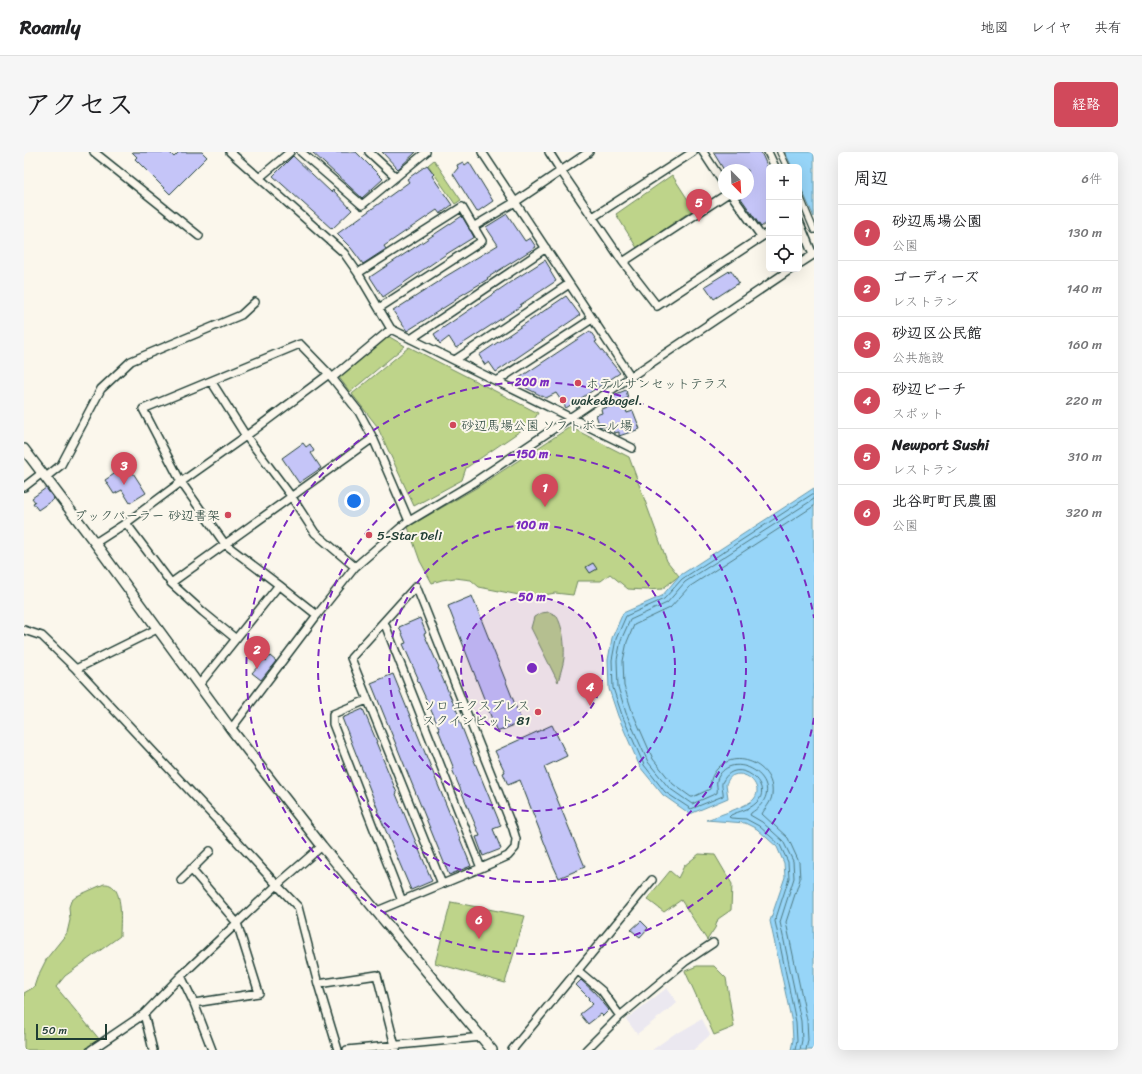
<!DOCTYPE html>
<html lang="ja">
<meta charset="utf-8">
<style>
body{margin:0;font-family:Sriracha,"Klee One",sans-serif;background:#f6f6f6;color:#202124}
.controls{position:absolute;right:12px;top:12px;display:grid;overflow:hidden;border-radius:6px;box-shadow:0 4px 16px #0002}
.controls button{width:36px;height:36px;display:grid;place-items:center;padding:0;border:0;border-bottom:1px solid #e0e0e0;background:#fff;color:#202124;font:20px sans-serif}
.compass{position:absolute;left:694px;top:12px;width:36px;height:36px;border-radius:50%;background:#fff;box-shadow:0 4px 16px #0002;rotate:156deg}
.scale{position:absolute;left:12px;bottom:10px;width:71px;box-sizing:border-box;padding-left:4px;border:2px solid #1f3d34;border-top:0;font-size:11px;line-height:14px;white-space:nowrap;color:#1f3d34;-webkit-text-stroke:3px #fbf7ec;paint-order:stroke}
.you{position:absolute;left:330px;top:349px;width:14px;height:14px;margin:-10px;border:3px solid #fff;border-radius:50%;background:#1a73e8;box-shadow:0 0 0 6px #1a73e833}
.badge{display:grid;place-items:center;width:26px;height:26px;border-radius:50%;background:#d1495b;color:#fff;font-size:13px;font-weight:700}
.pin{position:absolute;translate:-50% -33px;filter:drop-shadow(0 1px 2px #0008)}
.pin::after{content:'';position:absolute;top:21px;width:14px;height:12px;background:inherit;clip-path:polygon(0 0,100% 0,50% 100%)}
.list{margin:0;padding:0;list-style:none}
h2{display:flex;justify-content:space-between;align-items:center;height:52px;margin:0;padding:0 16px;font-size:17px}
h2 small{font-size:13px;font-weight:400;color:#757577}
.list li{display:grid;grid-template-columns:26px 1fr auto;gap:12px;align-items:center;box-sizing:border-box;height:56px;padding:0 16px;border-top:1px solid #e0e0e0}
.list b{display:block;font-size:15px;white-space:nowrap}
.list p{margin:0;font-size:13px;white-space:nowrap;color:#757577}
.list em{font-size:13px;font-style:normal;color:#757577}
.icon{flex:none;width:22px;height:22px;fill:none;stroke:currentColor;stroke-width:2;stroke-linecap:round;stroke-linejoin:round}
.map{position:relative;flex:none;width:790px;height:898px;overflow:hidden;border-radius:6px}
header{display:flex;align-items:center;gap:24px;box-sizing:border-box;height:56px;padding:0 20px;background:#fff;border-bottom:1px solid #e0e0e0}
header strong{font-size:19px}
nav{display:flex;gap:22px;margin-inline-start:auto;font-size:14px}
.intro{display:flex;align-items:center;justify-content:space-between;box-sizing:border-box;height:96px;padding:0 24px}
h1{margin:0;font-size:28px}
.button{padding:10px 18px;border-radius:6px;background:#d1495b;color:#fff;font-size:14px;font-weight:700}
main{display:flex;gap:24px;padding:0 24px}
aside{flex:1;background:#fff;border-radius:6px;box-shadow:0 4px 16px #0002}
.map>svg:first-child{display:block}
.built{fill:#ebe8f0}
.green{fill:#bed48a;stroke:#6e885f}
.water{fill:#97d5f8;stroke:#6798aa}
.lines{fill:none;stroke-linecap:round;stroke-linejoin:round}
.shore{stroke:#4f7a82;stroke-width:1}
.building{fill:#c5c5f8;stroke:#1f3d34}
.pedestrian-casing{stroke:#1f3d34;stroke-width:8}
.minor-casing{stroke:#1f3d34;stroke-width:10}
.tertiary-casing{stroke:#1f3d34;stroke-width:12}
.pedestrian{stroke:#fbf7ec;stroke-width:5.5}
.minor{stroke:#fbf7ec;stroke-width:7}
.tertiary{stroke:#fbf7ec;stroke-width:9}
.ring{fill:none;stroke:#7b2cbf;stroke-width:2;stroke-dasharray:7 5}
.poi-dot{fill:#d1495b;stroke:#fbf7ec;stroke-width:1.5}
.labels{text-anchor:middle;stroke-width:4;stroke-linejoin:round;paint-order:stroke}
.poi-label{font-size:13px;fill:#1f3d34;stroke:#fbf7ec;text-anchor:start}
.centre{fill:#7b2cbf;stroke:#fbf7ec;stroke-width:2}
.ring-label{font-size:12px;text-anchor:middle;font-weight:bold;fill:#7b2cbf;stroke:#fbf7ec;stroke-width:4;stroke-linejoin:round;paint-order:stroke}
</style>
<header>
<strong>Roamly</strong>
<nav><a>地図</a><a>レイヤ</a><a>共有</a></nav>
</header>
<div class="intro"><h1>アクセス</h1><a class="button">経路</a></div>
<main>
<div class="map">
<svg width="790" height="898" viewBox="0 0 790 898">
<rect width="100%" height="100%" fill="#fbf7ec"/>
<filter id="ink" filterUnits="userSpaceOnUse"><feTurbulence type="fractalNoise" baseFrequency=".025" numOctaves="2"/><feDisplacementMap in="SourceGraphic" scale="8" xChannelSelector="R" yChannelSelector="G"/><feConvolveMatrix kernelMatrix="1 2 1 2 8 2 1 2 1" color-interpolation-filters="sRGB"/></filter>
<g filter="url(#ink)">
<path class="built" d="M643 836 653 851 613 882 602 867Z
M678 867 686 883 669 898H628L653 880 654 881Z"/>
<path class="green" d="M410 8 437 48 431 52 404 13Z
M648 23 670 57 613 96 592 62Z
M364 184 381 194 326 240 314 224Z
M385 195 514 261 508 271 442 316 438 328 390 354 353 274 328 242Z
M546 275 605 305 643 409 655 424 638 437 622 438 604 437 586 422 577 429H553L549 443 531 441 510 445 500 444 455 435 447 428 431 426 418 428 408 431 396 409 384 375 452 336Z
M525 460 532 463C539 474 541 492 540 506 539 514 536 522 534 530L507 476 510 465 517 461Z
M675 702 691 703 708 732 707 758 694 767 691 776 683 788 657 748 640 760 623 747 646 719 654 726 660 714Z
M80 732C82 732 84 732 86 733 100 739 96 771 96 784L41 824 32 835 76 888 60 898H0V841L10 835 13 826 23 806 43 781 46 768 45 755 47 749 53 744Z
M427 750 501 764 481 831 411 811Z
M673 814H690L702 826 710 875 690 883 661 819Z"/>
<path class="water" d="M761 0H790V65L775 31V15H768Z
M790 336V898H767L769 888 768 871 746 769 761 725 760 711 753 695 733 677 721 671 682 668C691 665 726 653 730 647 740 635 723 618 710 623 706 624 704 628 702 632L704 646 666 662 639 643 616 615 594 564 585 537 584 508 588 486 599 461 638 444 655 424Z"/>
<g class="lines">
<path class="shore" d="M771 898 773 889 772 870 751 769 765 726 764 710 756 693 735 674 722 667 707 666 705 665 707 663C715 659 725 658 732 651 752 634 713 602 699 629 696 633 700 639 699 644L667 657 641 640 620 613 598 563 589 536 588 508 592 487 602 464 640 447 658 427 790 341
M776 898 778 888 777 869 756 770 770 726 769 709 759 689 738 670 726 663 727 661C772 632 707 591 693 628 692 632 694 637 693 641L668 652 645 636 624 610 602 561 594 535 593 508 597 488 606 468 643 451 661 430 790 347
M782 898 784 888 783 868 762 770 776 727 775 710 764 686 738 662C741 656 747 651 748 643 752 610 703 592 688 625 686 629 687 633 686 637L669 645H667L649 632 629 607 608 559 600 534 599 509 603 490 610 473 646 456 665 435 790 354"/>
</g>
<path class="building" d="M108 0H145L150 5 155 0H178L183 5 146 42 111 7 113 5Z
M288 0H332L359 27 338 46Z
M358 0H392L374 17Z
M689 0H737L745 18V69L737 75 714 42H724V18H700Z
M269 4 307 40 309 38 328 58 308 77 249 24Z
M439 10 441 13 445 10 469 49 453 60 429 22 434 16 433 13Z
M403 13 410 22 408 24 428 53 416 62 413 58 360 94 362 97 339 112 327 96 313 82 385 30 383 27Z
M483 62 501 89 506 86 512 95 463 126 464 127 431 147 432 148 383 179 369 159 419 127V126L474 93 462 75Z
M438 64 450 85 421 103 359 145 346 125Z
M521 108 527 118 526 119 532 129 496 153 497 154 432 196 425 185 416 192 410 182 488 129Z
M707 118 715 131 690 147 681 134Z
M542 144 556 163 472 220 465 210 461 213 455 203Z
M566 179 573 189 571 190 596 221 542 256 532 241 522 246 502 236 495 226Z
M602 238 604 246 599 248 603 261 609 259 616 277 595 284V280L590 281 588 277 585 278 582 274 576 275 572 263 578 261 577 257 588 254 585 245Z
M279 291 282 295 286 292 290 299 287 301 297 316 275 331 258 306Z
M104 313 122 341 106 351 98 338 90 342 81 328Z
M22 336 30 347 14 358 9 351 11 350 8 346Z
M569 411 573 417 566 421 562 415Z
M448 444 498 570 473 580 424 454Z
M396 466 402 481 400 482 415 515 414 516 435 564 434 565 448 601H447L477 674 469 677 477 697 459 704 452 685 456 684 428 617H430L414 577 415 576 393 527 394 526 379 492 382 491 375 475Z
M246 504 252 509 237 528 228 521 240 507 242 509Z
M369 522 447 714 425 723 347 531Z
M339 557 353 590H352L373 641 372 642 408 729 387 738 353 658H354L318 566Z
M528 573 543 604 520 615 561 715 535 726 529 713 496 628 484 633 479 621 481 620 471 599Z
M617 769 624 776 616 785 607 778Z
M557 828 571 841 585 858 579 864 577 862 564 872 556 862 569 852 564 847 565 846 552 833Z"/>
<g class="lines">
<g class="pedestrian-casing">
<path id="pedestrian" d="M756 0 763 15
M775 42 790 78"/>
</g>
<g class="minor-casing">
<path id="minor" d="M70 0 175 84
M206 0 320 101 334 121 367 177 608 296
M277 0 338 53 402 0
M345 0 372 25
M458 0 607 225
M525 0 537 19 599 110 633 154 745 80
M679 0 700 32
M744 0 751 15
M235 26 266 0
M707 42 737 84
M569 65 669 0
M775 69 789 103 775 112
M449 75 491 50 565 0
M599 110 703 42
M334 121 438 55 458 89 355 156
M387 187 522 96
M431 208 545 132
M308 226 367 177
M187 229 222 284 267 344 291 381 331 415
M473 229 568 167
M22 325 37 313 77 237 107 209 217 163 231 150
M0 335 18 321
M102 371 147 431 179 460 212 487
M71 391 102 371 157 330 222 284 305 222
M147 431 349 286
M255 433 201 392 157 330 119 257 276 192 305 222 335 260 349 286 385 369
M360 470 457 716
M0 478 18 484 52 517 208 684 253 733 274 755 294 832 314 898
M52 517 133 477
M175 533 255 433 293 463
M343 548 309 562V572L378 749
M207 577 293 463 331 415 382 371 449 331 767 117
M167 717 213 771 235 841 170 851
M157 728 186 699
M353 759 457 716 484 704 491 696 492 687 489 677 392 434 327 506 418 732
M553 818 578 839 596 864
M157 824 170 851 188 898
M294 832 353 823 372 898
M120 862 129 898
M67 898 120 862 157 824 213 771 253 733 298 694
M323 898 458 885
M488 898 628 728
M562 898 596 864 662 809 689 791"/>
</g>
<g class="tertiary-casing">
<path id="tertiary" d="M0 297 71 391 207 577 298 694 468 898"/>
</g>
<use href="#pedestrian" class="pedestrian"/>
<use href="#minor" class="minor"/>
<use href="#tertiary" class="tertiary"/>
</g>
</g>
<circle cx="508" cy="516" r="71" fill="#7b2cbf" fill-opacity=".12"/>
<g class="ring">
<circle cx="508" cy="516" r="71"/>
<circle cx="508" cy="516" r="143"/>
<circle cx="508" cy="516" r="214"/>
<path d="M790 566A286 286 0 1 1 790 466"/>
</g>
<g class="poi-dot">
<circle cx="554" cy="231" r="4"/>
<circle cx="539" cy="248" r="4"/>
<circle cx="429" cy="273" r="4"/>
<circle cx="204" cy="363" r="4"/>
<circle cx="345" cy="383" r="4"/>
<circle cx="514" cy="560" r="4"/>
</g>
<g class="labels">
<g class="poi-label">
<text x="562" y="236">ホテルサンセットテラス</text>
<text x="547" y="253">wake&amp;bagel.</text>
<text x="437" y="278">砂辺馬場公園 ソフトボール場</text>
<text x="196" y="368" text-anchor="end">ブックパーラー 砂辺書架</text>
<text x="353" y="388">5-Star Deli</text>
<text x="506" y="558" text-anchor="end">ソロ エクスプレス<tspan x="506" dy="15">スクインビット 81</tspan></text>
</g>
</g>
<circle cx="508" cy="516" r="6" class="centre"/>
<g class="ring-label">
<text x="508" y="234">200 m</text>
<text x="508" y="306">150 m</text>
<text x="508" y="377">100 m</text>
<text x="508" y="449">50 m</text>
</g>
</svg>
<div class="controls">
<button>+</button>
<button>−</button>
<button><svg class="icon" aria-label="locate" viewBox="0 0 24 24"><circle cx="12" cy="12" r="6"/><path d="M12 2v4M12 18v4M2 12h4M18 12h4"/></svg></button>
</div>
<svg class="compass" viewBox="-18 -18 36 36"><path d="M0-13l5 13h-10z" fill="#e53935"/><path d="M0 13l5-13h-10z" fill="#757577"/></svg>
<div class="scale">50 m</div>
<div class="you"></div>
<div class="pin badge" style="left:521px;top:355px">1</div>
<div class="pin badge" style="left:233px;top:517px">2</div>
<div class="pin badge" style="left:100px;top:333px">3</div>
<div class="pin badge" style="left:566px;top:554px">4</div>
<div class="pin badge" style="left:675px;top:70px">5</div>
<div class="pin badge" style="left:455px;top:787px">6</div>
</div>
<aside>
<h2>周辺<small>6件</small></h2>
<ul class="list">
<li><span class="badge">1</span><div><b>砂辺馬場公園</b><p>公園</p></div><em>130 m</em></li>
<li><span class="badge">2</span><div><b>ゴーディーズ</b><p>レストラン</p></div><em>140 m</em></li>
<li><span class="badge">3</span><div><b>砂辺区公民館</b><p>公共施設</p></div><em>160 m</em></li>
<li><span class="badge">4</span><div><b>砂辺ビーチ</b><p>スポット</p></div><em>220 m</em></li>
<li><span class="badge">5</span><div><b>Newport Sushi</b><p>レストラン</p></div><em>310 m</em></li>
<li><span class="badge">6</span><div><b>北谷町町民農園</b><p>公園</p></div><em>320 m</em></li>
</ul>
</aside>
</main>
